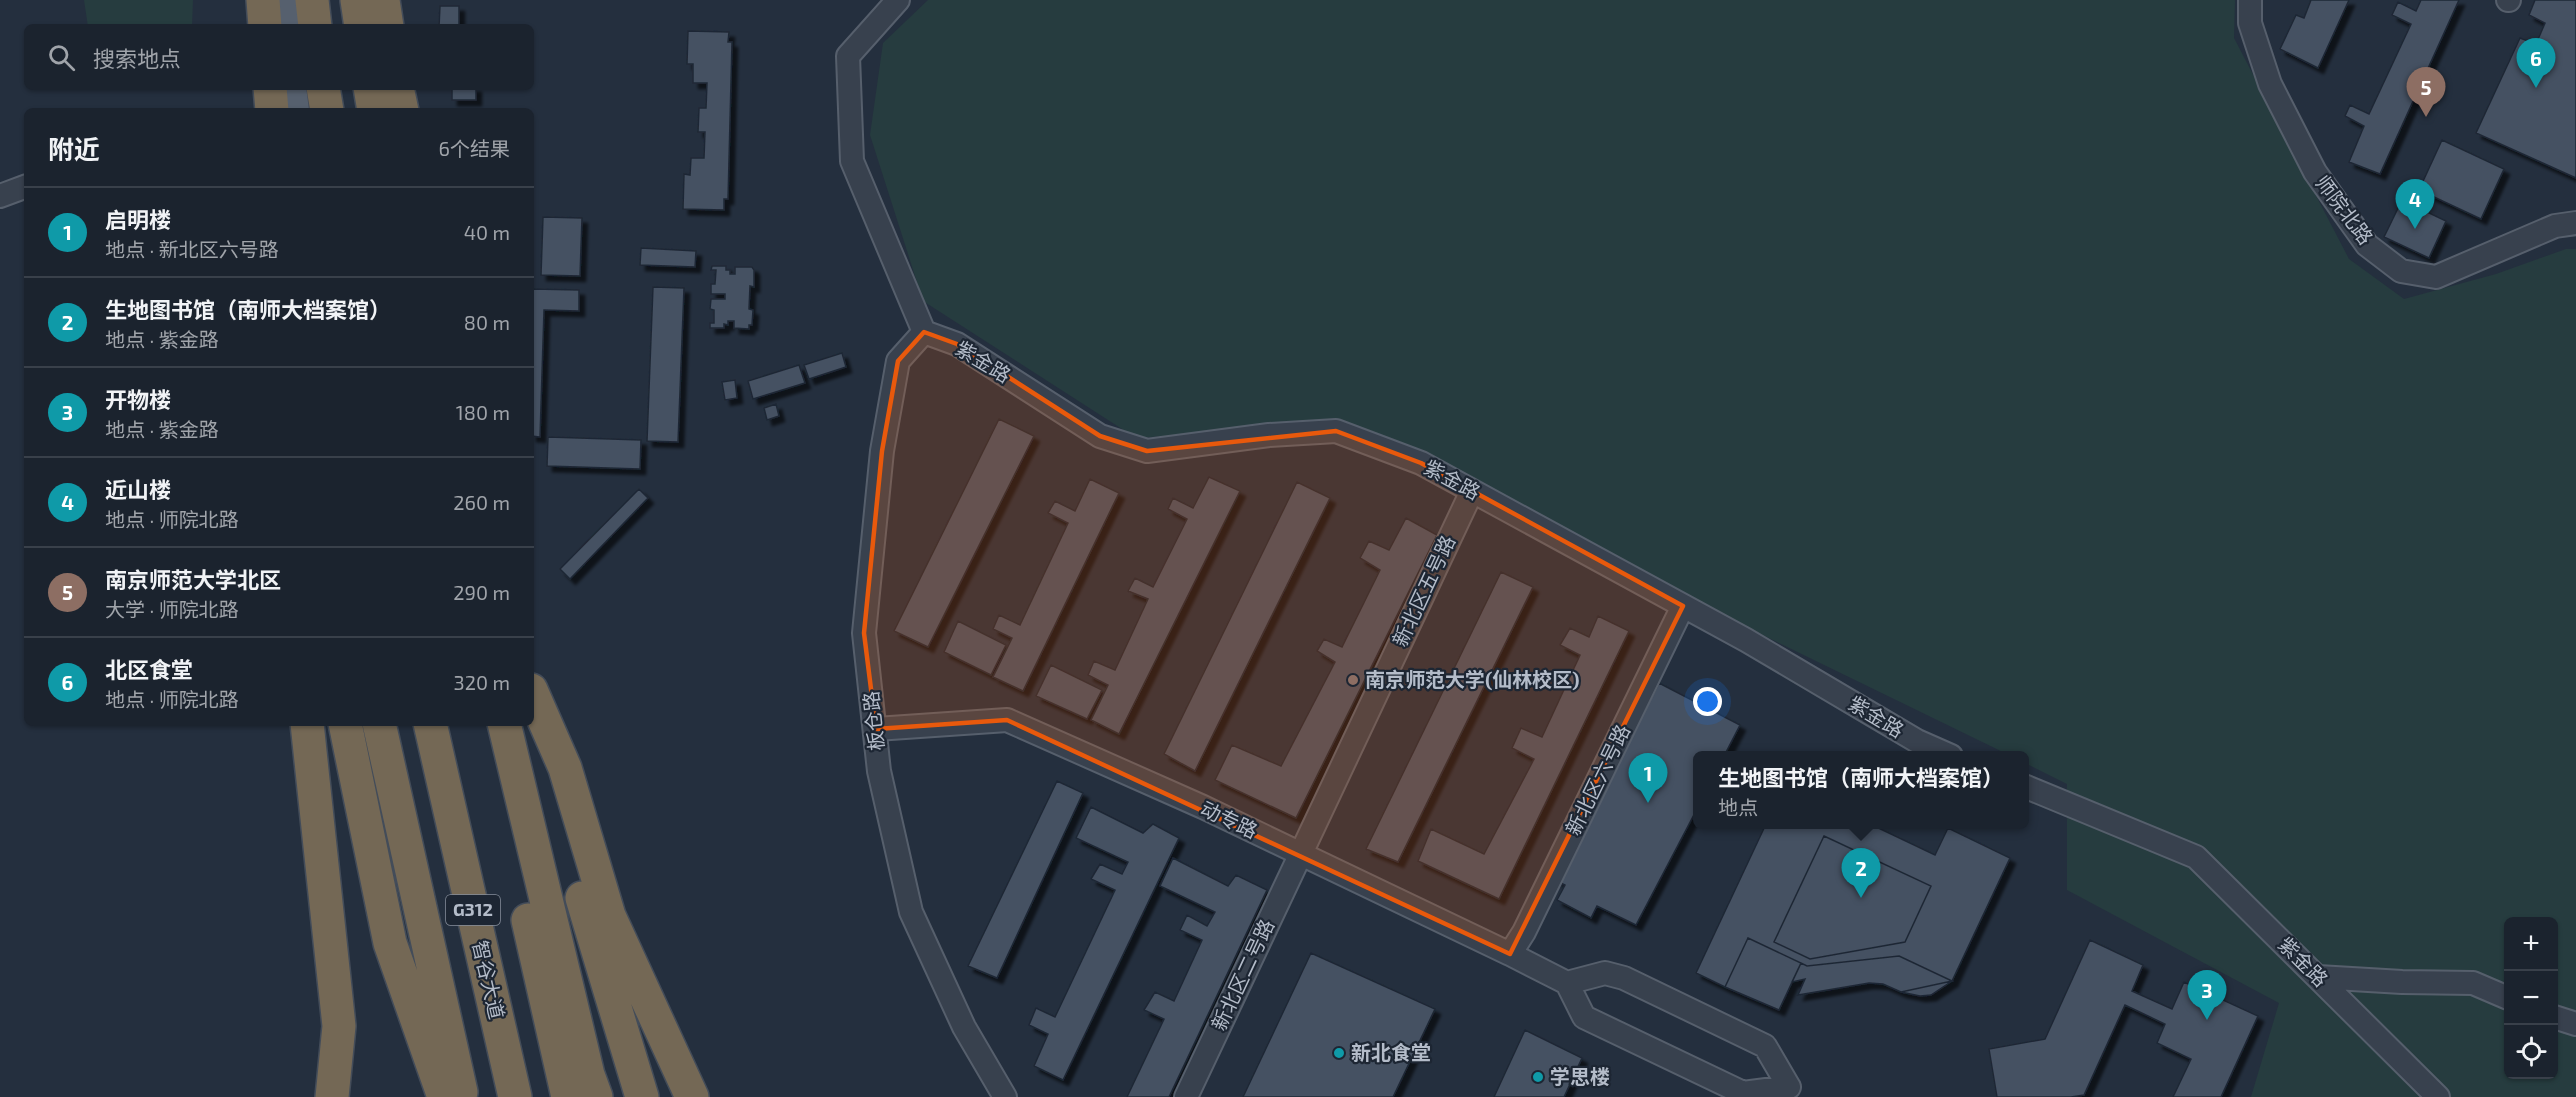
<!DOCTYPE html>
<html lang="zh">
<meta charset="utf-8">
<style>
body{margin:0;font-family:"Exo 2","Noto Sans SC",sans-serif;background:#242b36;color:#f1f3f6}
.controls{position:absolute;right:18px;bottom:18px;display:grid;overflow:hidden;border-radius:9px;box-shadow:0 2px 4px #0004}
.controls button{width:54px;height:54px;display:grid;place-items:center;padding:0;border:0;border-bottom:2px solid #39404a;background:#1b232e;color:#f1f3f6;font:30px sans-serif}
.you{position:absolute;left:1708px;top:702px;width:21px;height:21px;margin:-15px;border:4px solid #fff;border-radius:50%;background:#1a73e8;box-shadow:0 0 0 9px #1a73e833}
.badge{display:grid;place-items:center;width:39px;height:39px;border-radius:50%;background:#8ab4f8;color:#fff;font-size:20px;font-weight:700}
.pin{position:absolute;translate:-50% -50px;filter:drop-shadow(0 2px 3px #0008)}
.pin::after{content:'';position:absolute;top:32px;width:21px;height:18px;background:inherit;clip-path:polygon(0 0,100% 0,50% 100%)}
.popup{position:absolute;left:1693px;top:751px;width:336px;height:78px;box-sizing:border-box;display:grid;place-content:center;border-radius:9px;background:#1b232e;filter:drop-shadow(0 2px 4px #0005);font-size:20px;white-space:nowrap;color:#a0a4aa}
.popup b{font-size:22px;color:#f1f3f6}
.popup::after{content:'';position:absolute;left:50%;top:100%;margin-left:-12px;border:12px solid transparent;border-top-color:#1b232e}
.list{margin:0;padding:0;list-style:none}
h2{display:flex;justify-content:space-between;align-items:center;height:78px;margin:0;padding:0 24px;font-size:26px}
h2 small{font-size:20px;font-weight:400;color:#a0a4aa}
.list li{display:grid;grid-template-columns:39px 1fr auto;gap:18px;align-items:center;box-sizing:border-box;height:90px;padding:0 24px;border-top:2px solid #39404a}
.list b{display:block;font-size:22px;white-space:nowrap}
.list p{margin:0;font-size:20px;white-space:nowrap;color:#a0a4aa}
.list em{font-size:20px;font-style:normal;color:#a0a4aa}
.icon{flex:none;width:33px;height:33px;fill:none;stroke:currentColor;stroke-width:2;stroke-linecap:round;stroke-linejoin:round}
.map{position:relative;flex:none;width:2576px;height:1097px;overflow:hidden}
.search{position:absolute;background:#1b232e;box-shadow:0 2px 4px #0004;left:24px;top:24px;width:510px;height:66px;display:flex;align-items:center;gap:15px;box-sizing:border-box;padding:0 21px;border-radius:9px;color:#a0a4aa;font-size:22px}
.panel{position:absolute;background:#1b232e;box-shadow:0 2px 4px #0004;left:24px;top:108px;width:510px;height:618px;border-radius:9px}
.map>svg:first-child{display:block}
.green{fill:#263c3f;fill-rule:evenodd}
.building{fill:#455162;stroke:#1f2835;stroke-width:1.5;filter:url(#shadow)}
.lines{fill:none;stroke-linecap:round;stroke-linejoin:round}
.minor-casing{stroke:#565f6c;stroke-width:26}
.major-casing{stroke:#414a57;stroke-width:32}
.highway-casing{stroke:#434c59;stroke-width:36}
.minor{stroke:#38414e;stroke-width:22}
.major{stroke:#56606e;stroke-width:28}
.highway{stroke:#746855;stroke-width:33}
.marked{fill:#e8590c;fill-opacity:0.2;stroke:#e8590c;stroke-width:4.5;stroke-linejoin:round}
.education-dot{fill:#8d6e63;stroke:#1d2633;stroke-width:2}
.culture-dot{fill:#0f9aa8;stroke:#1d2633;stroke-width:2}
.labels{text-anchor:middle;stroke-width:4.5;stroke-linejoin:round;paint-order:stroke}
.shield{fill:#1d2633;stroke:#878f9c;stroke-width:1.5}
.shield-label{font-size:18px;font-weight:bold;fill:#b4bcc9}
.street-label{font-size:20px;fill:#b4bcc9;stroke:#1d2633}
.poi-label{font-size:20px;font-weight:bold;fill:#b4bcc9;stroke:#1d2633;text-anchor:start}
</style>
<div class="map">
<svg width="2576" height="1097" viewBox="0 0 2576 1097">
<defs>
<filter id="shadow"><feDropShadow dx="5.5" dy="5.5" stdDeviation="1.5" flood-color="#0009"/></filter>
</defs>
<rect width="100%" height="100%" fill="#242f3e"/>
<path class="green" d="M84 0H193L192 27H88Z
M928 0H2235L2234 38 2349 259 2404 299 2496 274 2566 249H2576V1097H2251L2279 1003 2067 890V784L2025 763 2024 756 2009 755 1332 425 1136 438 923 301 870 135 883 43ZM2508 922H2554V1074H2508Z"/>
<path class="building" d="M2311 0H2349L2318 68 2280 49 2296 15 2304 18Z
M2421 0H2459L2380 174 2349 162 2364 126 2345 116 2350 105 2369 114 2411 24 2392 15 2398 2 2416 11Z
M2535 0H2576V178L2476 133 2520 38 2536 44 2545 23 2529 15Z
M440 6H459V27H439Z
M688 31 729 32 728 42H732L728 199H724V210L683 209 684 174 690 175 691 158H704L705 132H698L699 108H706L707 83H693V64H687Z
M452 87H476V100H452Z
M2442 140 2504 169 2481 219 2419 190Z
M2402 200 2446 221 2429 258 2384 237Z
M543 217 582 218 580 276 541 275Z
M641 248 696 251 695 267 640 265Z
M712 266H726V270H730V274H735V267H752L754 270V287L750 286 749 309 753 310 752 325H749V329L734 328V321H728V325L724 324V328H710V323H714V310L710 309 711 299H725V294H711V284H715L716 270H711Z
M653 287 684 288 678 442 647 441Z
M533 289 579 290V311L544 310 540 437 531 436Z
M842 353 846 367 809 379 804 365Z
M799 365 805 383 753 399 748 381Z
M735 380 737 398 725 400 722 382Z
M776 404 779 416 767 420 764 408Z
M999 419 1034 436 928 647 894 631Z
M548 437 641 440 640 469 547 466Z
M1209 477 1240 491 1119 734 1091 720 1108 685 1088 675 1094 661 1115 670 1148 599 1128 591 1135 578 1153 587 1187 519 1168 509 1173 498 1193 508Z
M1090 479 1119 493 1023 691 993 677 1012 638 993 629 999 615 1020 625 1068 523 1048 513 1055 501 1075 511Z
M1297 482 1330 498 1195 771 1164 754Z
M639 489 648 498 570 579 560 569Z
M1406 518 1437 535 1296 818 1215 780 1232 745 1281 766 1335 662 1317 651 1324 639 1342 647 1380 570 1360 558 1369 541 1389 550Z
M1501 572 1533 587 1398 862 1366 849Z
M1598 616 1629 631 1499 899 1418 861 1431 829 1484 854 1534 759 1512 748 1521 728 1542 737 1580 655 1560 645 1570 628 1589 637Z
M958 621 1006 645 991 675 944 652Z
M1051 665 1102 690 1087 719 1036 696Z
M1659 683 1740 725 1724 756H1698V807L1636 925 1597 906 1591 918 1557 900 1565 885 1557 881Z
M1057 781 1083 793 997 978 968 966Z
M1091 807 1143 833 1153 824 1179 838 1063 1080 1034 1066 1048 1034 1029 1025 1036 1008 1055 1017 1115 890 1091 879 1100 864 1122 874 1128 862 1076 838Z
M1766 824H1870L1935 855 1948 828 2010 858 1952 981 1899 956 1807 966 1748 938 1725 987 1696 973Z
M1824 836 1931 886 1905 942 1810 959 1774 942Z
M1173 858 1228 886 1236 875 1267 890 1169 1097H1127L1164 1019 1144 1010 1155 992 1174 1001 1202 940 1180 930 1187 915 1207 926 1215 912 1160 886Z
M1748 938 1801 963 1779 1010 1725 987Z
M2090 940 2143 965 2132 991 2172 1009 2184 982 2258 1016 2221 1097H2173L2191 1059 2157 1043 2165 1024 2125 1005 2084 1095 2071 1097H1997L1989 1049 2045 1039Z
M1311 953 1435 1009 1393 1097H1243Z
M1899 956 1952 981 1901 992 1883 984 1869 983 1798 995 1805 979 1792 982 1801 963 1807 966Z
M1952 981 1931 995 1920 996 1901 992Z
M1525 1030 1582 1058 1564 1097H1494Z"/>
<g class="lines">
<g class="minor-casing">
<path id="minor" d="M898 0 848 56 852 161 924 332
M2250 0V23L2270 84 2315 172 2367 245 2401 271 2436 277 2555 226 2576 223
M2508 0H2509
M0 196 27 186
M924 332 957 344 1100 436 1147 451 1269 435 1336 431 1421 463 1746 640 1917 741 1951 756
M924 332 898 361 882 451 864 633 879 771 911 912 964 1027 1005 1097
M876 729 1007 720 1203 807 1510 954 1567 983
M2024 786 2196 857 2438 1097
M1510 954 1524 932 1683 606
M2318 977 2402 982 2473 983 2508 998
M1567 983 1605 973 1624 978 1765 1046 1789 1087
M1567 983 1584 1017 1743 1093 1789 1087
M2554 1017 2576 1024
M1186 1097 1472 491"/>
</g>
<g class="major-casing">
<path id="major" d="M284 0 286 27
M292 87 295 111"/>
</g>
<g class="highway-casing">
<path id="highway" d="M263 0 265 27
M312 0 315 27
M357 0 361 27
M383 0 387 27
M270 87 272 111
M323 87 327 111
M370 87 374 111
M397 87 402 111
M531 690 565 768 609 916 692 1097
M307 723 339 1026 332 1097
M345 723 390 943 444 1097
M379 723 461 1092
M430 723 515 1097
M504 723 588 1075 596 1097
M582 898 642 1097
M528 920 568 1097"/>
</g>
<use href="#minor" class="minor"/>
<use href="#major" class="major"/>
<use href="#highway" class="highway"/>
</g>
<path class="marked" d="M924 332 957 344 1100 436 1147 451 1336 431 1421 463 1683 606 1510 954 1007 720 876 729 864 633 882 451 898 361Z"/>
<circle class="education-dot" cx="1353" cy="680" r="6"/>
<g class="culture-dot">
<circle cx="1339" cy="1053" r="6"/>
<circle cx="1538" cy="1077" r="6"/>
</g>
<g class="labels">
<rect class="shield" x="446" y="895" width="54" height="30" rx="4.5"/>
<g class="shield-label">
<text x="473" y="916">G312</text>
</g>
<g class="street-label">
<text transform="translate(2344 210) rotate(53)" y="7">师院北路</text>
<text transform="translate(983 362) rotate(31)" y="7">紫金路</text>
<text transform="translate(1452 480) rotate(28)" y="7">紫金路</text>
<text transform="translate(1424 591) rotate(-65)" y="7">新北区五号路</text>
<text transform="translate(1876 717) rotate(31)" y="7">紫金路</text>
<text transform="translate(874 721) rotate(-96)" y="7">板仓路</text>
<text transform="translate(1598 780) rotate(-64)" y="7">新北区六号路</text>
<text transform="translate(1229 820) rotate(25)" y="7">动专路</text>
<text transform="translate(2303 962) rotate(45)" y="7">紫金路</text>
<text transform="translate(1243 975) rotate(-65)" y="7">新北区二号路</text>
<text transform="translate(488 980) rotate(77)" y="7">智谷大道</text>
</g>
<g class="poi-label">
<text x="1365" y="687">南京师范大学(仙林校区)</text>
<text x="1351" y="1060">新北食堂</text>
<text x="1550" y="1084">学思楼</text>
</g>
</g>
</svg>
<div class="controls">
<button>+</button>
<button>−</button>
<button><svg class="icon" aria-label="locate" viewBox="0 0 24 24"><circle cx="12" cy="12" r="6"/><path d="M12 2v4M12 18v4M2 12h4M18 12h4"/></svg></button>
</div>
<div class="you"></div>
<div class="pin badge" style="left:1648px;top:803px;background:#0f9aa8">1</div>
<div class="pin badge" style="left:1861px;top:898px;background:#0f9aa8">2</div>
<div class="popup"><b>生地图书馆（南师大档案馆）</b>地点</div>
<div class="pin badge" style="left:2207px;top:1020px;background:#0f9aa8">3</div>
<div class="pin badge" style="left:2415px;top:229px;background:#0f9aa8">4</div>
<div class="pin badge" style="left:2426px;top:117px;background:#8d6e63">5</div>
<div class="pin badge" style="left:2536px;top:88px;background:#0f9aa8">6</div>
<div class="search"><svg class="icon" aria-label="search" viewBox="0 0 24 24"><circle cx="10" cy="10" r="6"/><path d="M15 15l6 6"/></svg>搜索地点</div>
<section class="panel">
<h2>附近<small>6个结果</small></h2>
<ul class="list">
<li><span class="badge" style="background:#0f9aa8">1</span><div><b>启明楼</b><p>地点 · 新北区六号路</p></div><em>40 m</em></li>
<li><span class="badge" style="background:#0f9aa8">2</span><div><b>生地图书馆（南师大档案馆）</b><p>地点 · 紫金路</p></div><em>80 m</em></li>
<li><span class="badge" style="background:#0f9aa8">3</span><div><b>开物楼</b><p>地点 · 紫金路</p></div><em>180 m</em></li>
<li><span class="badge" style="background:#0f9aa8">4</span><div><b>近山楼</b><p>地点 · 师院北路</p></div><em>260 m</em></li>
<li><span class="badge" style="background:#8d6e63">5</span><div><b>南京师范大学北区</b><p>大学 · 师院北路</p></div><em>290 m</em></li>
<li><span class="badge" style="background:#0f9aa8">6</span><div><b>北区食堂</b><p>地点 · 师院北路</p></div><em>320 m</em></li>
</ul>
</section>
</div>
